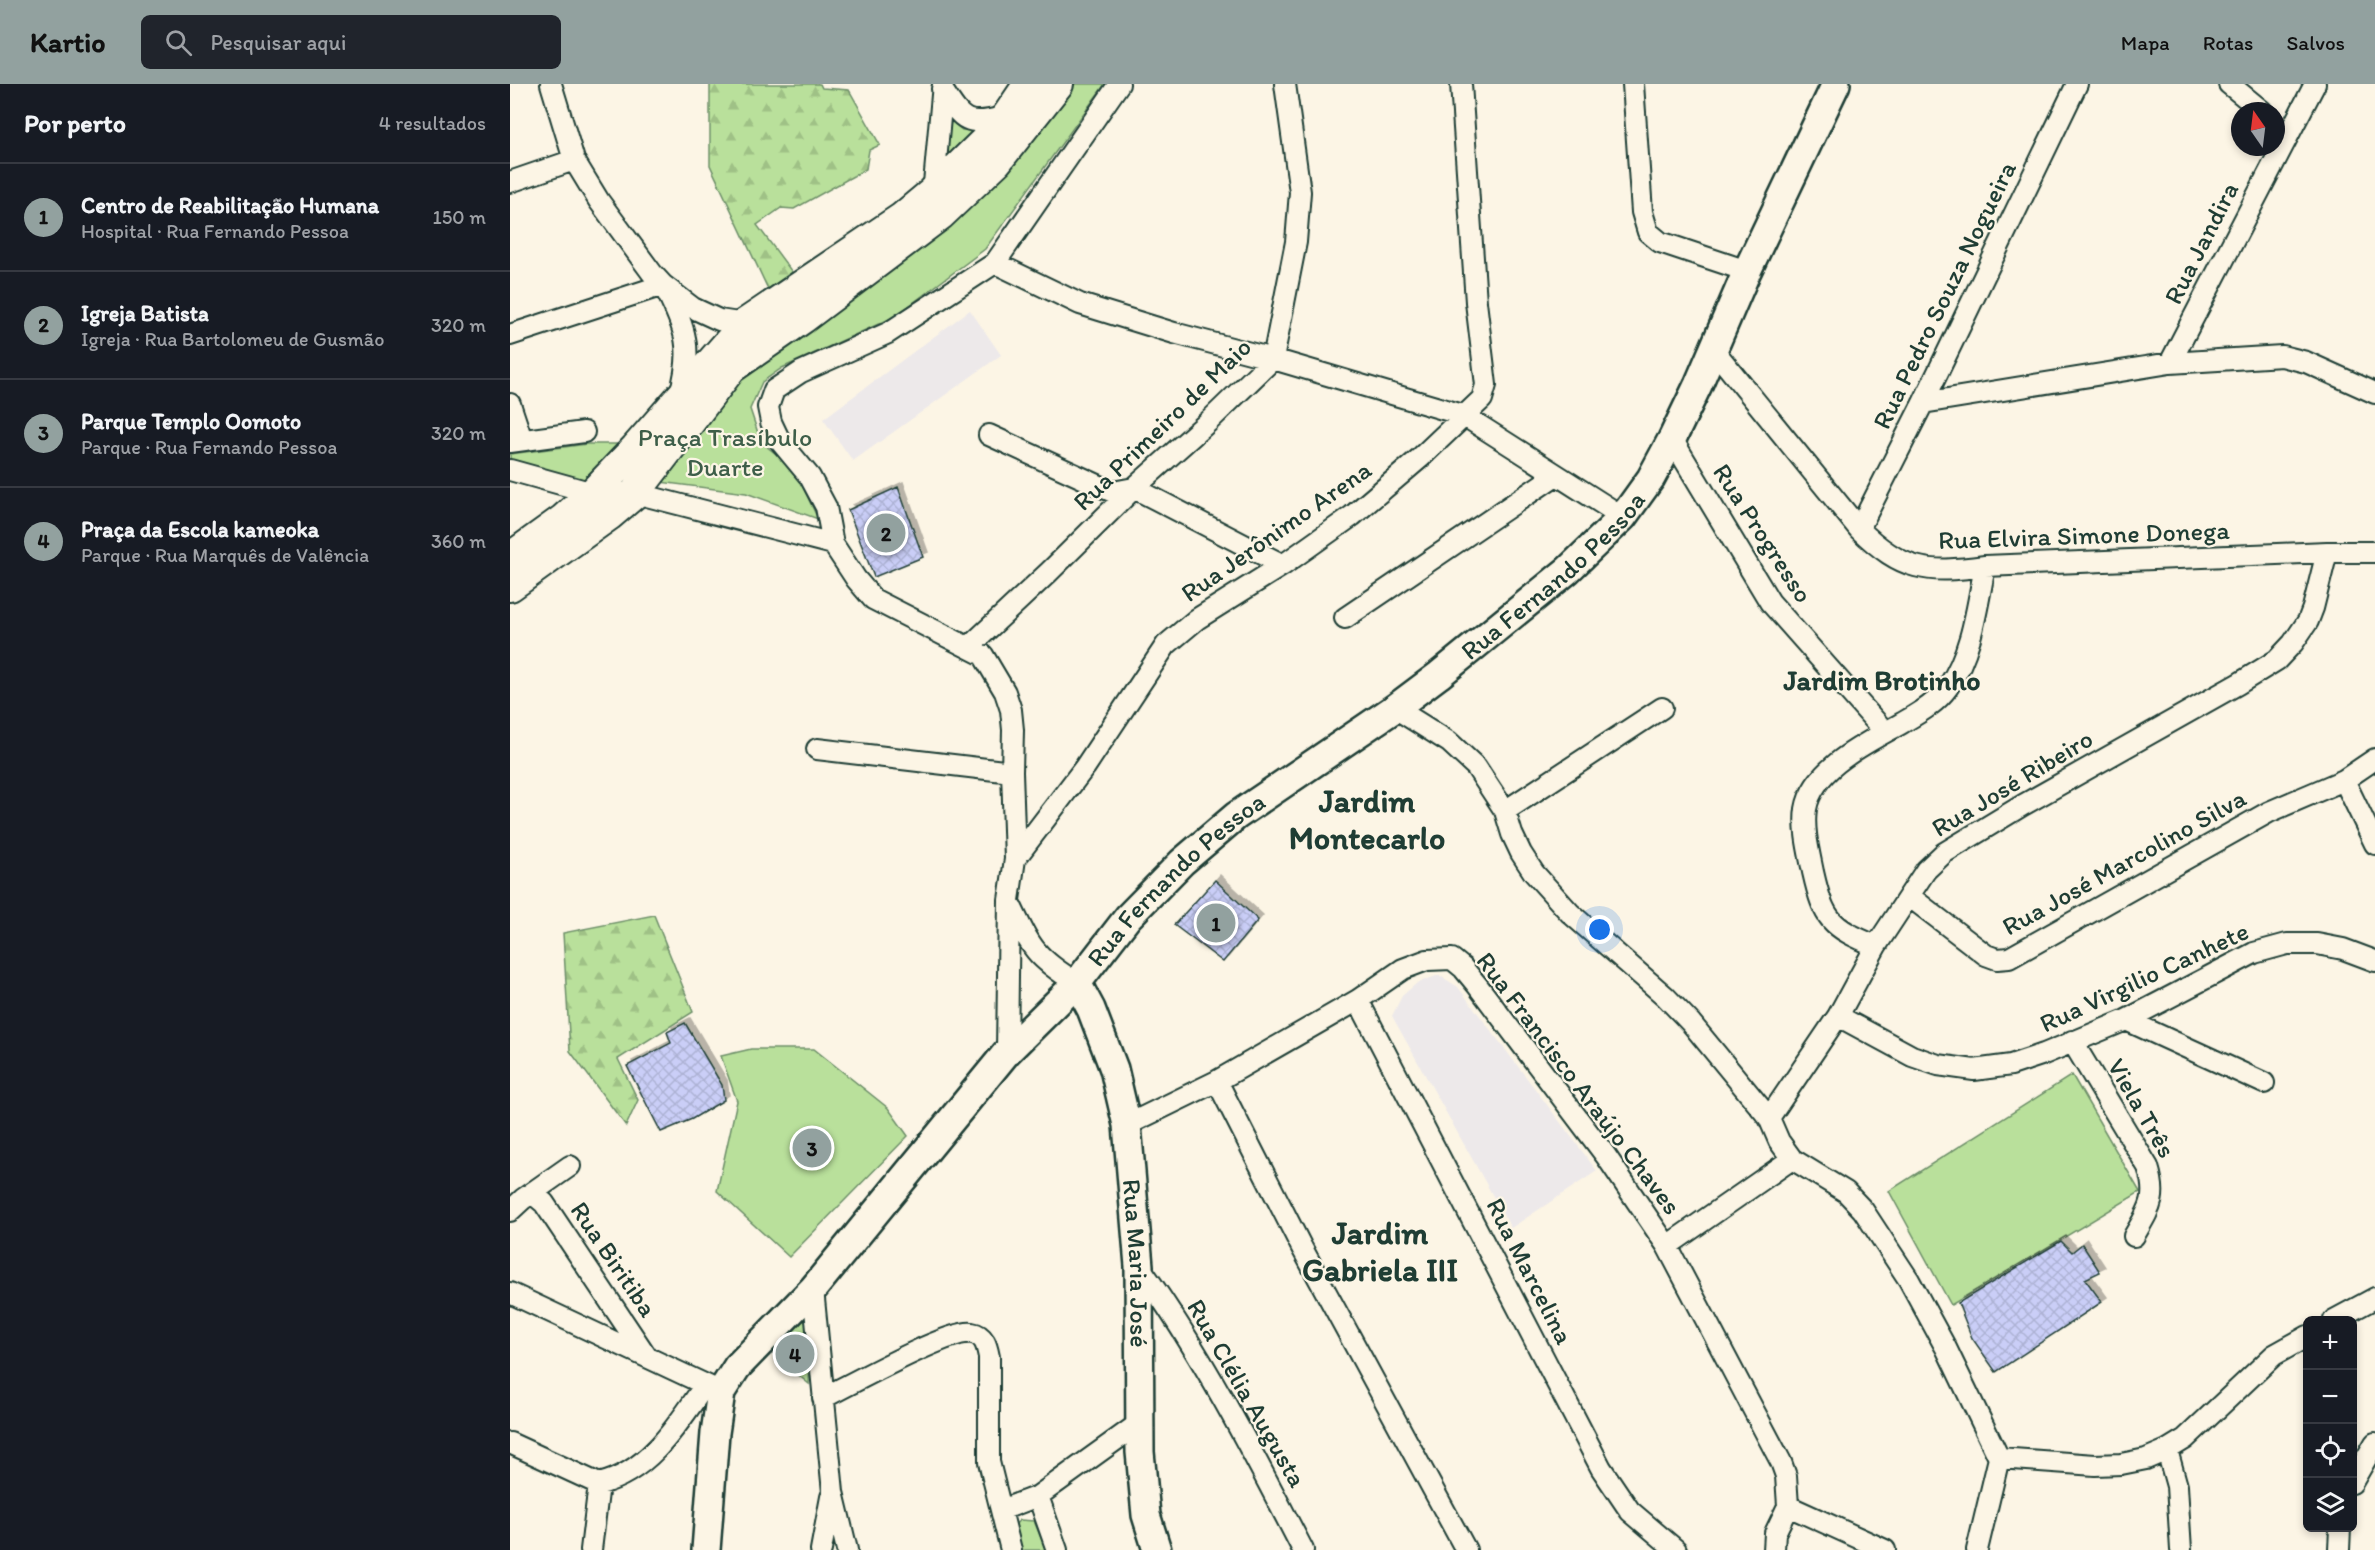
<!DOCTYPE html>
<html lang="pt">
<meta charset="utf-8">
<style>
body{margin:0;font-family:Itim,sans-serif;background:#20242c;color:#f1f3f6}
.controls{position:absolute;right:18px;bottom:18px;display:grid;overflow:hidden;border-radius:9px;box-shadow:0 3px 9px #0003}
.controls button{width:54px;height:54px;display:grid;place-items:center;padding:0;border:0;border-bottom:2px solid #363941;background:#171b24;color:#f1f3f6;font:30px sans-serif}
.compass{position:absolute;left:1721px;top:18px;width:54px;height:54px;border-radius:50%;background:#171b24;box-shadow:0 3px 9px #0003;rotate:346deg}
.you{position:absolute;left:1090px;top:846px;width:21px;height:21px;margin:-15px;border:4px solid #fff;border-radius:50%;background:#1a73e8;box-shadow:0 0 0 9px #1a73e833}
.badge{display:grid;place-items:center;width:39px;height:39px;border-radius:50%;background:#92a19f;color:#111;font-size:20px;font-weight:700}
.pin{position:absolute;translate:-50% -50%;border:3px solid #fff;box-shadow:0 2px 6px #0006}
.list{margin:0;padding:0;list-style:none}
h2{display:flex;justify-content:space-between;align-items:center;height:78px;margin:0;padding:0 24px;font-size:26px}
h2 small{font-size:20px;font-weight:400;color:#9ea1a6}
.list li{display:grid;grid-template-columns:39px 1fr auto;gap:18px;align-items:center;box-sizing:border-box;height:108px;padding:0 24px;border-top:2px solid #363941}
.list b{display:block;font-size:22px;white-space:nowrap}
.list p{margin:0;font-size:20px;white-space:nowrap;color:#9ea1a6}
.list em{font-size:20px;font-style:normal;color:#9ea1a6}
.icon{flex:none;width:33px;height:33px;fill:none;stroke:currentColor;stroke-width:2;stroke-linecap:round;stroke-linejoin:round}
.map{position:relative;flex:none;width:1865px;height:1466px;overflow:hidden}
header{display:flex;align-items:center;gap:36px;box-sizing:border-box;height:84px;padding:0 30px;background:#92a19f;color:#111}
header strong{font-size:28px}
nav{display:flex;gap:33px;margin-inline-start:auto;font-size:21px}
.search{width:420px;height:54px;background:#20242c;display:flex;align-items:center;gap:15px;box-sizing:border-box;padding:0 21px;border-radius:9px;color:#9ea1a6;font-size:22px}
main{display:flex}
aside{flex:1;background:#171b24}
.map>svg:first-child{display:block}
.built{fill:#ede9ea}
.forest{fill:url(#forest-firs);stroke:#6c8e68;stroke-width:1.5}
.park{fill:#b9e09b;stroke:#6c8e68;stroke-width:1.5}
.building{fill:url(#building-cross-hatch);stroke:#1f3d34;stroke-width:1.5;filter:url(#shadow)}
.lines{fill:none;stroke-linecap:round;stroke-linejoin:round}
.street-casing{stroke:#1f3d34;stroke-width:24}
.secondary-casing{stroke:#1f3d34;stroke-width:32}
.primary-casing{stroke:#1f3d34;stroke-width:34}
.street{stroke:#fcf5e5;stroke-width:20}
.secondary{stroke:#fcf5e5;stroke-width:27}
.primary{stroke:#fcf5e5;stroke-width:30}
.labels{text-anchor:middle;stroke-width:4.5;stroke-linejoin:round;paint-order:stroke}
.street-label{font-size:26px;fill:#1f3d34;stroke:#fcf5e5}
.park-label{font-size:26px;fill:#3e5e49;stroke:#fcf5e5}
.quarter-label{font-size:28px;font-weight:bold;fill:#1f3d34;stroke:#fcf5e5}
.district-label{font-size:32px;font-weight:bold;fill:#1f3d34;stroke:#fcf5e5}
</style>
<header>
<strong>Kartio</strong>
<div class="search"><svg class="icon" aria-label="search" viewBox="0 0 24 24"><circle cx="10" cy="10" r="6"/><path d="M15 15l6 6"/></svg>Pesquisar aqui</div>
<nav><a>Mapa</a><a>Rotas</a><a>Salvos</a></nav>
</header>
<main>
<aside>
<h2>Por perto<small>4 resultados</small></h2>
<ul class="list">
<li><span class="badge">1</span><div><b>Centro de Reabilitação Humana</b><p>Hospital · Rua Fernando Pessoa</p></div><em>150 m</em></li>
<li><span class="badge">2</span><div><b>Igreja Batista</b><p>Igreja · Rua Bartolomeu de Gusmão</p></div><em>320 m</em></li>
<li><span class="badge">3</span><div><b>Parque Templo Oomoto</b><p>Parque · Rua Fernando Pessoa</p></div><em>320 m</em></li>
<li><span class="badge">4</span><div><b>Praça da Escola kameoka</b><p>Parque · Rua Marquês de Valência</p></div><em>360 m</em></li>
</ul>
</aside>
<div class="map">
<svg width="1865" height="1466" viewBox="0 0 1865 1466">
<defs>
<pattern id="forest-firs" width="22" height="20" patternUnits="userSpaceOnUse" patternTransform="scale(1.5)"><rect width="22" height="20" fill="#b9e09b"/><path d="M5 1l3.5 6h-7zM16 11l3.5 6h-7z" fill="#9fc186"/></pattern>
<pattern id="building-cross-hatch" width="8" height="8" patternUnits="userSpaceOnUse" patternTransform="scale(1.5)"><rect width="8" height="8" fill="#cacef7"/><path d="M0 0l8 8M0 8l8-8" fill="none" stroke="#adb2d4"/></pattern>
<filter id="shadow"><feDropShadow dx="5" dy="-5" stdDeviation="0" flood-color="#0004"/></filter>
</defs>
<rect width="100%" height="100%" fill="#fcf5e5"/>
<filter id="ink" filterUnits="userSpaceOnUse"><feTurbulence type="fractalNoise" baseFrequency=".0167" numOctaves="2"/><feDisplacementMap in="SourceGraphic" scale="12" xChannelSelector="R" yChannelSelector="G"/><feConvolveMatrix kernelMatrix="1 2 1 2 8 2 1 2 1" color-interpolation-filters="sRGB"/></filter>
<g filter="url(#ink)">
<path class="built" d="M460 226 491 271 343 377 313 335Z
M929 891 948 903 1087 1087 1001 1144 882 932 892 912 907 899Z"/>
<path class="forest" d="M200 0H310L312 4 339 6 370 61 359 66 356 85 284 125 271 124 247 141 282 188 258 205 200 81Z
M144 831 183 928 108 975 128 1016 116 1042 60 967 53 849Z"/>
<path class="park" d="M565 0H595L475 165 384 233 272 284 252 298 240 325 251 358 284 384 308 435 236 409 142 397 225 293 394 175 474 111Z
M441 37 452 46 468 47 434 77Z
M77 360H118L83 400 0 378V370Z
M241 965H304L378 1024 398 1052 279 1173 207 1107 227 1017 211 972Z
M1562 991 1630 1108 1441 1221 1379 1107Z
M296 1230 300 1264 299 1300 269 1275 282 1239Z
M510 1436 524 1437 536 1466H506L501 1444Z"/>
<path class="building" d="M388 403 413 473 364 493 338 426Z
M705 796 748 836 713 878 664 841Z
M175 939 212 1001 214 1016 182 1035 151 1048 117 982 161 959 157 948Z
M1551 1157 1562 1168 1572 1160 1590 1188 1575 1195 1592 1218 1486 1288 1462 1254 1448 1219Z"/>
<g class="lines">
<g class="street-casing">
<path id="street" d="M41 0 64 76 89 117 142 189 153 201 183 224 209 236 235 240
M1123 0 1132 128 1138 148 1150 158 1237 187
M1719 0 1752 27
M432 5C453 38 457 43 496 32
M0 98 64 76
M423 111 433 0
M485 179 570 220 664 249 763 275 953 331 1113 433
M156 206C176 246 183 265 170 310
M0 251 153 201
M1203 265 1349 445C1392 487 1416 490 1475 482L1817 468H1865
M1660 279 1805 0
M1413 319 1660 279 1772 272 1796 278 1865 309
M0 320 12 356
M479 351 603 408 624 404 773 481
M1162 355 1260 518 1375 648
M0 358 74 348
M0 386 83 409H125L323 460 346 495 363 515 473 571 495 608 501 626 503 646 502 688 505 775 499 816 497 968
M1349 445 1413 319 1567 0
M323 460 316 423 300 393 270 357 261 338 258 323 264 306 291 288 378 249 485 179 609 0
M835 534 1046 391
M459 563 538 489 624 404 698 338 763 275 786 158 790 108 775 0
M885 624 939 658 966 683 995 727 1002 750 1011 769 1024 789 1060 829 1155 912 1181 939 1259 1034 1269 1057 1282 1075 1336 1108 1353 1126 1399 1196 1436 1264 1489 1374 1585 1381 1611 1380 1636 1375 1657 1366 1675 1355 1764 1271 1798 1252
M307 665 502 688
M1865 675 1834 696 1865 760
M995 727 1152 624
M505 775 575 683 656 561 687 535 773 481 842 432 910 374 972 315 976 301 966 218 951 0
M1399 812 1476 871 1487 875 1499 874 1759 728 1834 696
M501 822C521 864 526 874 567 899
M1366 862C1320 843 1314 836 1303 788 1299 768 1293 745 1296 725 1303 683 1359 658 1392 639 1409 629 1426 620 1438 603 1462 568 1467 523 1475 482
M848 916 1091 1384 1120 1427 1166 1466
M1328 932 1402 972 1428 981 1464 986 1501 981 1534 970 1616 936 1744 869 1777 860H1807L1833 865 1865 877
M1616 936 1754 999
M1562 957 1638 1083C1648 1115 1640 1124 1624 1152
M707 997 792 1164 956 1466
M1259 1034 1328 932 1366 862 1416 786 1434 769 1513 721 1728 600 1767 576 1783 559 1798 537 1803 524 1817 468
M617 1041 707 997 848 916 893 885 917 876 942 875 953 884 967 901 1096 1072 1157 1162 1271 1378 1276 1392 1278 1422
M22 1109 34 1119 137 1273
M0 1127 13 1115 60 1082
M1157 1162 1282 1075
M629 1182C693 1271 743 1369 793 1466
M303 1205 323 1408 337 1466
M0 1209 207 1306
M1824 1236 1865 1214
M313 1314C339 1301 440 1245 462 1249 475 1251 477 1263 479 1273V1378L501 1466
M0 1359 89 1400C139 1388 168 1340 195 1301
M1657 1366 1667 1402 1671 1466
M1842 1399 1865 1359
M528 1412 547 1466
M491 1426 528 1412 628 1340
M81 1466 89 1400
M311 1466 321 1413
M1264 1466 1265 1449 1278 1422 1375 1466
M1467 1466 1489 1374
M1829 1466 1830 1444"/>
</g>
<g class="secondary-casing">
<g id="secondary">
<path id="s1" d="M567 899 581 925 604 985 617 1041 629 1182 630 1368 636 1431 647 1466"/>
<path id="s2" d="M196 1466 205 1349 211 1308 227 1283 303 1205 497 968 567 899 618 833 672 778 726 732 885 624 929 591 1058 486 1113 433 1141 394 1162 355 1188 301 1237 187 1326 0"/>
</g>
</g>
<g class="primary-casing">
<path id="primary" d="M0 474 54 435 83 409 126 364 235 240 392 134 422 109 473 59 498 31 519 0
M0 502 99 431 125 409 221 284 293 234 430 131 487 77 548 0"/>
</g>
<use href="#street" class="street"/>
<use href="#secondary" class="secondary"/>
<use href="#primary" class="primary"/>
</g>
</g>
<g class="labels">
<g class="street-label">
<text transform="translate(1691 159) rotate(-63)" y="9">Rua Jandira</text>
<text transform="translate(1434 211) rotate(-64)" y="9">Rua Pedro Souza Nogueira</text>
<text transform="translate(652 340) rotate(-44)" y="9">Rua Primeiro de Maio</text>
<text transform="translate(766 447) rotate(-35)" y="9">Rua Jerônimo Arena</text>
<text transform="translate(1253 449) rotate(57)" y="9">Rua Progresso</text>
<text transform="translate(1574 451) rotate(-2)" y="9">Rua Elvira Simone Donega</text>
<text dy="9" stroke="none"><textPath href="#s2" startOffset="1332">Rua Fernando Pessoa</textPath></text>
<text transform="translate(1502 699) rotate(-31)" y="9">Rua José Ribeiro</text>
<text transform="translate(1614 778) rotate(-29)" y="9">Rua José Marcolino Silva</text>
<text dy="9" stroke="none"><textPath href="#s2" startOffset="846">Rua Fernando Pessoa</textPath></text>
<text transform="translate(1634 893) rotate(-25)" y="9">Rua Virgilio Canhete</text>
<text transform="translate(1069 999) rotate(53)" y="9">Rua Francisco Araújo Chaves</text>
<text transform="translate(1632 1024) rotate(60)" y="9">Viela Três</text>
<text transform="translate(104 1175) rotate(56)" y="9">Rua Biritiba</text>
<text dy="9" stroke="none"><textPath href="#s1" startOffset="290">Rua Maria José</textPath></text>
<text transform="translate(1020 1187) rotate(63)" y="9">Rua Marcelina</text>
<text transform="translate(737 1309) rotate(60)" y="9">Rua Clélia Augusta</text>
</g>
<g class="park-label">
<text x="215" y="362">Praça Trasíbulo<tspan x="215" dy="30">Duarte</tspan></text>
</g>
<g class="quarter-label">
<text x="1372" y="606">Jardim Brotinho</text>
</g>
<g class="district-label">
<text x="857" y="728">Jardim<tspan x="857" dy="37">Montecarlo</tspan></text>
<text x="870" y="1160">Jardim<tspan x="870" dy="37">Gabriela III</tspan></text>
</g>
</g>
</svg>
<div class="controls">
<button>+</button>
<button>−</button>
<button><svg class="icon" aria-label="locate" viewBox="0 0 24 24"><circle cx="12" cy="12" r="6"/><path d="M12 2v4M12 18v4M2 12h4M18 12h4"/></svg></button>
<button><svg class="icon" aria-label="layers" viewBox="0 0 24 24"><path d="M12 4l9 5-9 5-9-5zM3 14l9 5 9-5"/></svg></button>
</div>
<svg class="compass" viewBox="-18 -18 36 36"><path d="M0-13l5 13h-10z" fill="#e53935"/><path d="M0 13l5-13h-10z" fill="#9ea1a6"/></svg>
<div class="you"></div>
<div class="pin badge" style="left:706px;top:839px">1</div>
<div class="pin badge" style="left:376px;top:449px">2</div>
<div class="pin badge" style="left:302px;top:1064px">3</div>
<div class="pin badge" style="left:285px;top:1270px">4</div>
</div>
</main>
